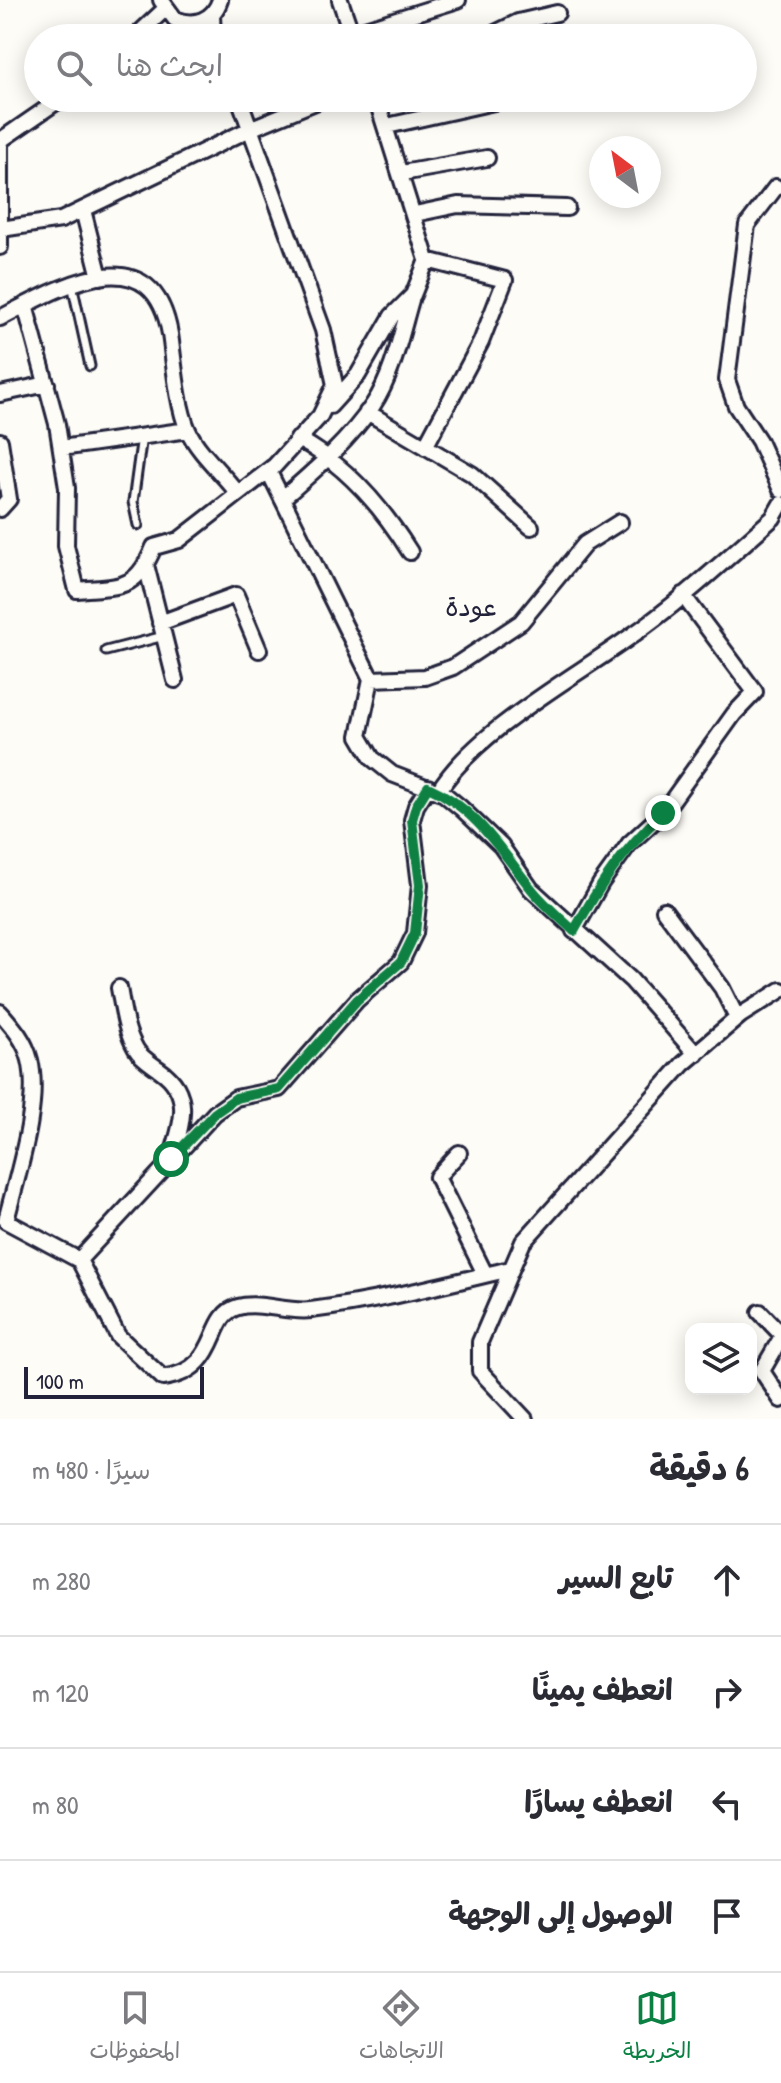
<!DOCTYPE html>
<html lang="ar">
<meta charset="utf-8">
<style>
body{margin:0;font-family:"Patrick Hand","Playpen Sans Arabic",sans-serif;background:#f2f2f3;color:#2b2b33;direction:rtl}
.controls{position:absolute;right:24px;bottom:24px;display:grid;overflow:hidden;border-radius:16px;box-shadow:0 4px 20px #0003}
.controls button{width:72px;height:72px;display:grid;place-items:center;padding:0;border:0;border-bottom:2px solid #e1e1e2;background:#fff;color:#2b2b33;font:40px sans-serif}
.compass{position:absolute;left:589px;top:136px;width:72px;height:72px;border-radius:50%;background:#fff;box-shadow:0 4px 20px #0003;rotate:328deg}
.scale{position:absolute;left:24px;bottom:20px;width:180px;box-sizing:border-box;padding-left:8px;border:4px solid #22223b;border-top:0;font-size:22px;line-height:28px;white-space:nowrap;color:#22223b;-webkit-text-stroke:6px #fdfcf7;paint-order:stroke}
.stop{position:absolute;width:24px;height:24px;margin:-18px;border:6px solid #0b8043;border-radius:50%;background:#fff}
.stop.end{background:#0b8043;border-color:#fff;box-shadow:0 2px 8px #0008}
.list{margin:0;padding:0;list-style:none}
h2{display:flex;justify-content:space-between;align-items:center;height:104px;margin:0;padding:0 32px;font-size:34px}
h2 small{font-size:26px;font-weight:400;color:#7c7c81}
.list li{display:grid;grid-template-columns:52px 1fr auto;gap:24px;align-items:center;box-sizing:border-box;height:112px;padding:0 32px;border-top:2px solid #e1e1e2}
.list b{display:block;font-size:30px;white-space:nowrap}
.list em{font-size:26px;font-style:normal;color:#7c7c81}
.icon{flex:none;width:44px;height:44px;fill:none;stroke:currentColor;stroke-width:2;stroke-linecap:round;stroke-linejoin:round}
.map{position:relative;flex:none;width:781px;height:1419px;overflow:hidden;direction:ltr}
.search{position:absolute;background:#fff;box-shadow:0 4px 20px #0003;left:24px;right:24px;top:24px;height:88px;display:flex;align-items:center;gap:20px;box-sizing:border-box;padding:0 28px;border-radius:44px;color:#7c7c81;font-size:30px}
.sheet{height:552px;background:#fff}
nav{display:flex;justify-content:space-around;align-items:center;box-sizing:border-box;height:112px;border-top:2px solid #e1e1e2;background:#fff;font-size:22px;color:#7c7c81}
nav a{display:grid;justify-items:center;gap:4px}
nav .on{color:#0b8043}
.map>svg:first-child{display:block}
.lines{fill:none;stroke-linecap:round;stroke-linejoin:round}
.service-casing{stroke:#22223b;stroke-width:13}
.minor-casing{stroke:#22223b;stroke-width:20}
.service{stroke:#fdfcf7;stroke-width:7}
.minor{stroke:#fdfcf7;stroke-width:14}
.route{stroke:#0b8043;stroke-width:10}
.labels{text-anchor:middle;stroke-width:7;stroke-linejoin:round;paint-order:stroke}
.neighbourhood-label{font-size:26px;fill:#22223b;stroke:#fdfcf7}
</style>
<div class="map">
<svg width="781" height="1419" viewBox="0 0 781 1419">
<rect width="100%" height="100%" fill="#fdfcf7"/>
<filter id="ink" filterUnits="userSpaceOnUse"><feTurbulence type="fractalNoise" baseFrequency=".0125" numOctaves="2"/><feDisplacementMap in="SourceGraphic" scale="16" xChannelSelector="R" yChannelSelector="G"/><feConvolveMatrix kernelMatrix="1 2 1 2 8 2 1 2 1" color-interpolation-filters="sRGB"/></filter>
<g filter="url(#ink)">
<g class="lines">
<g class="service-casing">
<path id="service" d="M72 284 90 366
M138 525 133 502 142 436
M106 651 164 636"/>
</g>
<g class="minor-casing">
<path id="minor" d="M161 0 175 19C194 27 213 21 220 0
M340 0 353 38
M194 23 213 37 212 15
M352 33 458 0
M134 38 165 9
M485 38 518 22 557 13
M239 98 323 330 335 385 320 416 269 472 371 679 359 736 372 758 392 774 444 794 461 808 501 846 531 889 631 980 696 1054
M387 126 512 98
M0 139V247
M1 140 62 98
M402 173 487 158
M776 187 747 225 727 380 736 406 759 441 781 490
M83 210 100 277
M415 214 458 205 567 208
M1 229 61 220 252 128 325 98
M25 305 57 424 67 488 66 546 77 590C120 586 136 591 154 547L179 540 273 467
M0 318C59 288 152 232 170 334 174 361 177 405 188 430 197 451 222 473 237 492
M0 394 47 384
M330 406 358 375 392 316 413 295 427 260 376 98
M367 412 472 474 531 527
M298 439C345 464 382 507 410 552
M0 441 9 499 0 509
M425 447 481 342 505 280 427 260
M61 448 188 430
M282 499C314 471 349 441 373 405 393 375 401 334 411 300
M146 565 175 680
M160 623 236 595 259 650
M371 679 425 677 453 667 521 622 585 544 620 522
M438 792C473 733 571 679 627 639 679 603 726 559 773 518L781 504
M664 910 722 988 737 1018
M574 931 601 883 629 844 663 813 734 714 755 692 683 595
M119 988C123 1009 125 1030 136 1049 141 1058 152 1064 160 1070 192 1092 183 1122 172 1155
M0 1012C13 1027 25 1040 30 1060 41 1105 17 1175 6 1221L79 1260 215 1113 236 1098 279 1089 357 1000 401 962 415 933 420 885 412 820 416 806 428 787
M459 1153 437 1177 485 1274
M79 1260 118 1336 163 1378C223 1369 205 1316 238 1307 260 1301 287 1313 311 1310 376 1302 446 1284 510 1269
M760 1312 781 1334
M781 1338 762 1371 781 1400
M525 1419 480 1371V1342L523 1242 683 1064 741 1015 781 990"/>
</g>
<use href="#service" class="service"/>
<use href="#minor" class="minor"/>
</g>
</g>
<g class="lines" filter="url(#ink)">
<path class="route" d="M171 1159 215 1113 236 1098 279 1089 357 1000 401 962 415 933 420 885 412 820 416 806 428 787C474 807 500 849 530 887 542 903 559 917 574 931 600 884 623 850 663 813"/>
</g>
<g class="labels">
<g class="neighbourhood-label">
<text x="471" y="616">عودة</text>
</g>
</g>
</svg>
<div class="controls">
<button><svg class="icon" aria-label="layers" viewBox="0 0 24 24"><path d="M12 4l9 5-9 5-9-5zM3 14l9 5 9-5"/></svg></button>
</div>
<svg class="compass" viewBox="-18 -18 36 36"><path d="M0-13l5 13h-10z" fill="#e53935"/><path d="M0 13l5-13h-10z" fill="#7c7c81"/></svg>
<div class="scale">100 m</div>
<div class="stop" style="left:171px;top:1159px"></div>
<div class="stop end" style="left:663px;top:813px"></div>
<div class="search"><svg class="icon" aria-label="search" viewBox="0 0 24 24"><circle cx="10" cy="10" r="6"/><path d="M15 15l6 6"/></svg>ابحث هنا</div>
</div>
<section class="sheet">
<h2>6 دقيقة<small>سيرًا · 480 m</small></h2>
<ul class="list">
<li><svg class="icon" aria-label="ahead" viewBox="0 0 24 24"><path d="M12 20V5M6 11l6-6 6 6"/></svg><div><b>تابع السير</b></div><em>280 m</em></li>
<li><svg class="icon" aria-label="right" viewBox="0 0 24 24"><path d="M7 20v-9h11M14 6l5 5-5 5"/></svg><div><b>انعطف يمينًا</b></div><em>120 m</em></li>
<li><svg class="icon" aria-label="left" viewBox="0 0 24 24"><path d="M17 20v-9H6M10 6l-5 5 5 5"/></svg><div><b>انعطف يسارًا</b></div><em>80 m</em></li>
<li><svg class="icon" aria-label="arrive" viewBox="0 0 24 24"><path d="M6 21V4h12l-3 4 3 4H6"/></svg><div><b>الوصول إلى الوجهة</b></div></li>
</ul>
</section>
<nav>
<a class="on"><svg class="icon" aria-label="map" viewBox="0 0 24 24"><path d="M3 6l6-2 6 2 6-2v14l-6 2-6-2-6 2zM9 4v14M15 6v14"/></svg>الخريطة</a>
<a><svg class="icon" aria-label="directions" viewBox="0 0 24 24"><path d="M12 3l9 9-9 9-9-9zM9 14v-3h6M13 9l2 2-2 2"/></svg>الاتجاهات</a>
<a><svg class="icon" aria-label="saved" viewBox="0 0 24 24"><path d="M7 4h10v16l-5-4-5 4z"/></svg>المحفوظات</a>
</nav>
